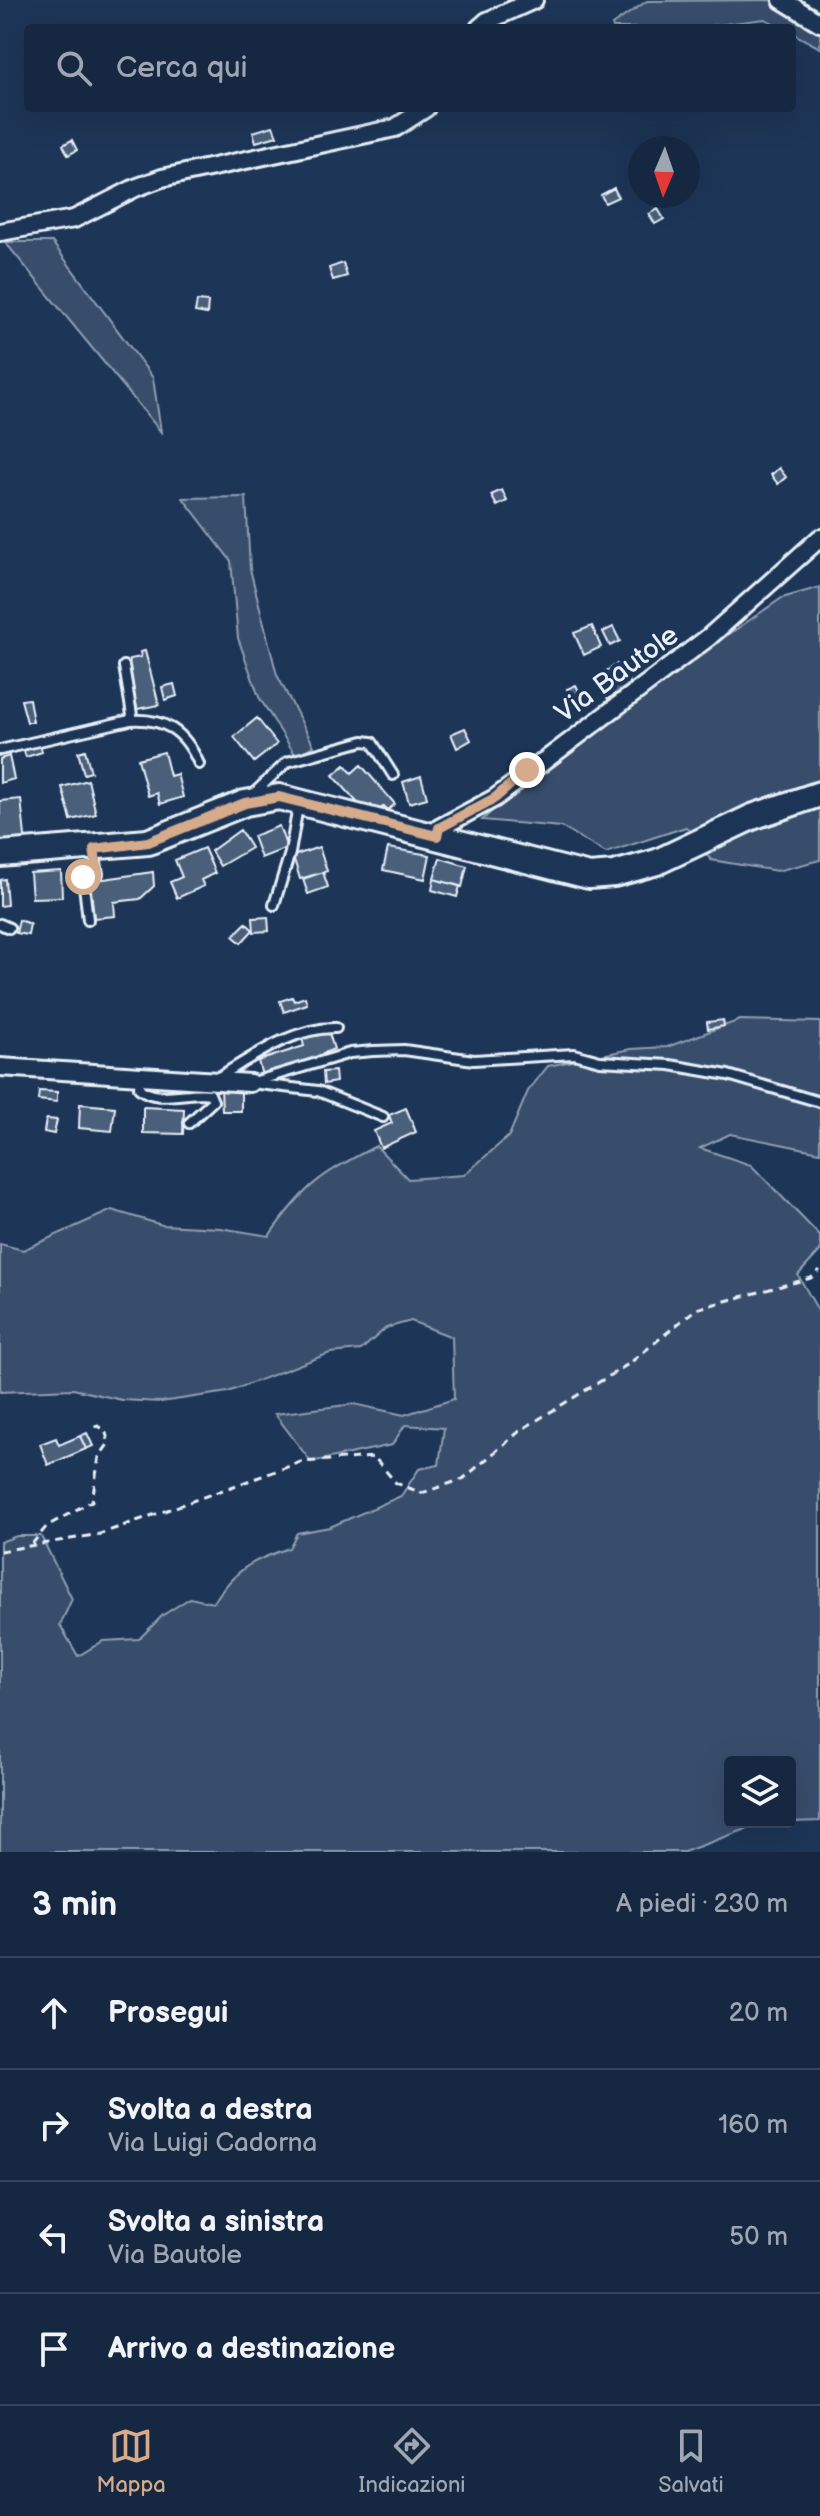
<!DOCTYPE html>
<html lang="it">
<meta charset="utf-8">
<style>
body{margin:0;font-family:"Balsamiq Sans",sans-serif;background:#23344c;color:#f1f3f6}
.controls{position:absolute;right:24px;bottom:24px;display:grid;overflow:hidden;border-radius:8px;box-shadow:0 8px 32px #0002}
.controls button{width:72px;height:72px;display:grid;place-items:center;padding:0;border:0;border-bottom:2px solid #35445a;background:#162841;color:#f1f3f6;font:40px sans-serif}
.compass{position:absolute;left:628px;top:136px;width:72px;height:72px;border-radius:50%;background:#162841;box-shadow:0 8px 32px #0002;rotate:182deg}
.stop{position:absolute;width:24px;height:24px;margin:-18px;border:6px solid #d6ab8b;border-radius:50%;background:#fff}
.stop.end{background:#d6ab8b;border-color:#fff;box-shadow:0 2px 8px #0008}
.list{margin:0;padding:0;list-style:none}
h2{display:flex;justify-content:space-between;align-items:center;height:104px;margin:0;padding:0 32px;font-size:34px}
h2 small{font-size:26px;font-weight:400;color:#9ea6b1}
.list li{display:grid;grid-template-columns:52px 1fr auto;gap:24px;align-items:center;box-sizing:border-box;height:112px;padding:0 32px;border-top:2px solid #35445a}
.list b{display:block;font-size:30px;white-space:nowrap}
.list p{margin:0;font-size:26px;white-space:nowrap;color:#9ea6b1}
.list em{font-size:26px;font-style:normal;color:#9ea6b1}
.icon{flex:none;width:44px;height:44px;fill:none;stroke:currentColor;stroke-width:2;stroke-linecap:round;stroke-linejoin:round}
.map{position:relative;flex:none;width:820px;height:1852px;overflow:hidden}
.search{position:absolute;background:#162841;box-shadow:0 8px 32px #0002;left:24px;right:24px;top:24px;height:88px;display:flex;align-items:center;gap:20px;box-sizing:border-box;padding:0 28px;border-radius:8px;color:#9ea6b1;font-size:30px}
.sheet{height:552px;background:#162841}
nav{display:flex;justify-content:space-around;align-items:center;box-sizing:border-box;height:112px;border-top:2px solid #35445a;background:#162841;font-size:22px;color:#9ea6b1}
nav a{display:grid;justify-items:center;gap:4px}
nav .on{color:#d6ab8b}
.map>svg:first-child{display:block}
.green{fill:#374d6c;stroke:#909fb2;stroke-width:2;fill-rule:evenodd}
.building{fill:#495e7a;stroke:#e8f1f8;stroke-width:2}
.lines{fill:none;stroke-linecap:round;stroke-linejoin:round}
.lane-casing{stroke:#e8f1f8;stroke-width:14}
.street-casing{stroke:#e8f1f8;stroke-width:22}
.secondary-casing{stroke:#e8f1f8;stroke-width:30}
.path{stroke:#e8f1f8;stroke-width:3;stroke-dasharray:8 6;stroke-linecap:butt}
.lane{stroke:#1d3557;stroke-width:8}
.street{stroke:#1d3557;stroke-width:16}
.secondary{stroke:#1d3557;stroke-width:24}
.route{stroke:#d6ab8b;stroke-width:10}
.labels{text-anchor:middle;stroke-width:8;stroke-linejoin:round;paint-order:stroke}
.street-label{font-size:28px;fill:#e8f1f8;stroke:#1d3557}
</style>
<div class="map">
<svg width="820" height="1852" viewBox="0 0 820 1852">
<rect width="100%" height="100%" fill="#1d3557"/>
<filter id="ink" filterUnits="userSpaceOnUse"><feTurbulence type="fractalNoise" baseFrequency=".0125" numOctaves="2"/><feDisplacementMap in="SourceGraphic" scale="16" xChannelSelector="R" yChannelSelector="G"/><feConvolveMatrix kernelMatrix="1 2 1 2 8 2 1 2 1" color-interpolation-filters="sRGB"/></filter>
<g filter="url(#ink)">
<path class="green" d="M787 0 820 27V48L792 33V28H783L765 19 693 28H613L612 25 647 1Z
M5 242H52L153 378 161 432Z
M246 497 250 569 277 675 314 746 296 756 259 697 238 638 231 561 183 498Z
M820 587V860L777 871 711 860 686 827 606 853 561 827 482 820 519 788 700 654 782 598Z
M740 1020 820 1022V1152L730 1134 700 1148 751 1165 820 1236V1251L798 1275 820 1314V1821L763 1823 684 1852H0V1542L17 1536H41L72 1599 60 1625 78 1656 103 1641 139 1639 163 1615 190 1598 213 1603C236 1569 250 1561 289 1548L297 1533 330 1527 401 1496 419 1469 439 1465 444 1428 405 1425 392 1445 311 1462 275 1414 354 1404 404 1415 454 1399 452 1337 411 1321 386 1328 361 1350 330 1353 228 1392 161 1402 122 1400 73 1389 0 1392V1244L23 1250 112 1210 162 1225 220 1228 269 1236C305 1184 321 1175 376 1146L408 1179 464 1175 509 1136 528 1091 548 1066 631 1049 667 1047ZM730 1762H790V1822H730Z"/>
<path class="building" d="M273 126 277 136 256 142 253 132Z
M72 140 77 150 68 155 63 145Z
M614 188 618 197 605 203 601 195Z
M658 209 664 219 655 224 649 214Z
M343 263 347 276 333 280 329 268Z
M197 301 208 302 207 314 195 312Z
M779 468 786 477 778 484 771 475Z
M502 490 507 501 497 506 491 495Z
M592 626 601 647 584 655 574 633Z
M613 627 620 641 610 646 603 632Z
M145 651 159 705 137 709 129 665 130 659 141 657 140 652Z
M617 664 631 684 608 699 594 679Z
M174 684 177 696 165 700 162 687Z
M576 685 581 696 572 700 567 689Z
M29 699 33 722H27L21 700Z
M257 718 277 744 254 762 234 737Z
M465 728 471 740 457 748 451 734Z
M40 744 42 752 26 757 23 749Z
M85 750 91 772 84 774 78 752Z
M164 752 170 776 177 774 183 797 160 804 157 793 148 796 138 759Z
M9 756 14 779 0 783V759Z
M345 765 352 773 361 765 395 804 388 810 384 806 377 812 371 805 364 810 333 775Z
M421 776 427 798 409 803 403 782Z
M88 780 96 814 71 820 62 787Z
M21 799 26 845 0 847V801Z
M279 826 287 848 261 858 253 836Z
M240 830 251 848 220 866 211 851Z
M319 847 327 871 300 879 293 856Z
M204 848 215 873 201 880 204 886 177 898 170 882 182 877 175 860Z
M388 848 430 855 425 879 383 870Z
M440 858 467 866 462 887 434 879Z
M61 871 62 897 32 898 30 873Z
M153 872 154 886 140 899 114 902 115 916 94 918 90 881Z
M323 872 328 887 308 894 303 879Z
M5 879 7 905 0 906V880Z
M434 879 460 886 457 897 432 890Z
M268 917 269 931 254 932 253 918Z
M19 920 30 924 28 935 16 933Z
M246 923 253 930 241 943 233 936Z
M292 997 294 1001 305 997 307 1004 284 1012 280 1001Z
M723 1020 724 1026 708 1029 707 1022Z
M328 1030 334 1049 315 1057 312 1063 263 1079 258 1061 304 1046 302 1038Z
M335 1071 336 1082 324 1084 323 1072Z
M221 1087H241V1111H222Z
M39 1091 57 1092V1102L38 1100Z
M80 1104 115 1107 112 1131 79 1128Z
M143 1107 184 1109 183 1134 143 1133Z
M406 1108 416 1132 381 1148 374 1131 392 1123 389 1115Z
M46 1119 57 1120 54 1134 44 1132Z
M87 1433 93 1446 86 1449 80 1436Z
M80 1436 86 1449 48 1465 40 1444 56 1438 59 1445Z"/>
<g class="lines">
<g class="lane-casing">
<path id="lane" d="M130 720C165 718 185 731 199 764
M0 750 130 720 132 715 124 666
M251 796 287 762 363 741 372 742 393 775
M274 905 290 853 298 806
M88 920 83 877 98 874 94 849
M0 924 9 928
M140 1077 139 1088C157 1104 189 1090 210 1094L213 1101 189 1123
M217 1078C253 1057 293 1027 336 1028
M250 1083 350 1053 373 1051 404 1050 474 1060 574 1054 600 1061 670 1065 728 1075 820 1102
M259 1084 318 1091 383 1117"/>
</g>
<g class="street-casing">
<path id="street" d="M782 0 820 23
M479 28 487 21 534 0
M0 232 74 219 135 188 162 178 395 128 426 108
M437 836 439 828 495 798 709 637 820 538
M0 1067 250 1083"/>
</g>
<g class="secondary-casing">
<path id="secondary" d="M0 854 148 842 245 803 279 797 589 876 614 874 657 862 752 817 820 794"/>
</g>
<path class="path" d="M32 1544 47 1526 92 1501 99 1457 109 1443 105 1430 98 1426 89 1429
M0 1551 100 1534 301 1462 374 1457 396 1483 422 1493 463 1479 521 1430 630 1363 696 1309 811 1278 820 1270"/>
<use href="#lane" class="lane"/>
<use href="#street" class="street"/>
<use href="#secondary" class="secondary"/>
</g>
</g>
<g class="lines" filter="url(#ink)">
<path class="route" d="M83 877 98 874 94 849 148 842 245 803 279 797 437 836 439 828 495 798 527 770"/>
</g>
<g class="labels">
<g class="street-label">
<text transform="translate(616 673) rotate(-36)" y="10">Via Bautole</text>
</g>
</g>
</svg>
<div class="controls">
<button><svg class="icon" aria-label="layers" viewBox="0 0 24 24"><path d="M12 4l9 5-9 5-9-5zM3 14l9 5 9-5"/></svg></button>
</div>
<svg class="compass" viewBox="-18 -18 36 36"><path d="M0-13l5 13h-10z" fill="#e53935"/><path d="M0 13l5-13h-10z" fill="#9ea6b1"/></svg>
<div class="stop" style="left:83px;top:877px"></div>
<div class="stop end" style="left:527px;top:770px"></div>
<div class="search"><svg class="icon" aria-label="search" viewBox="0 0 24 24"><circle cx="10" cy="10" r="6"/><path d="M15 15l6 6"/></svg>Cerca qui</div>
</div>
<section class="sheet">
<h2>3 min<small>A piedi · 230 m</small></h2>
<ul class="list">
<li><svg class="icon" aria-label="ahead" viewBox="0 0 24 24"><path d="M12 20V5M6 11l6-6 6 6"/></svg><div><b>Prosegui</b></div><em>20 m</em></li>
<li><svg class="icon" aria-label="right" viewBox="0 0 24 24"><path d="M7 20v-9h11M14 6l5 5-5 5"/></svg><div><b>Svolta a destra</b><p>Via Luigi Cadorna</p></div><em>160 m</em></li>
<li><svg class="icon" aria-label="left" viewBox="0 0 24 24"><path d="M17 20v-9H6M10 6l-5 5 5 5"/></svg><div><b>Svolta a sinistra</b><p>Via Bautole</p></div><em>50 m</em></li>
<li><svg class="icon" aria-label="arrive" viewBox="0 0 24 24"><path d="M6 21V4h12l-3 4 3 4H6"/></svg><div><b>Arrivo a destinazione</b></div></li>
</ul>
</section>
<nav>
<a class="on"><svg class="icon" aria-label="map" viewBox="0 0 24 24"><path d="M3 6l6-2 6 2 6-2v14l-6 2-6-2-6 2zM9 4v14M15 6v14"/></svg>Mappa</a>
<a><svg class="icon" aria-label="directions" viewBox="0 0 24 24"><path d="M12 3l9 9-9 9-9-9zM9 14v-3h6M13 9l2 2-2 2"/></svg>Indicazioni</a>
<a><svg class="icon" aria-label="saved" viewBox="0 0 24 24"><path d="M7 4h10v16l-5-4-5 4z"/></svg>Salvati</a>
</nav>
